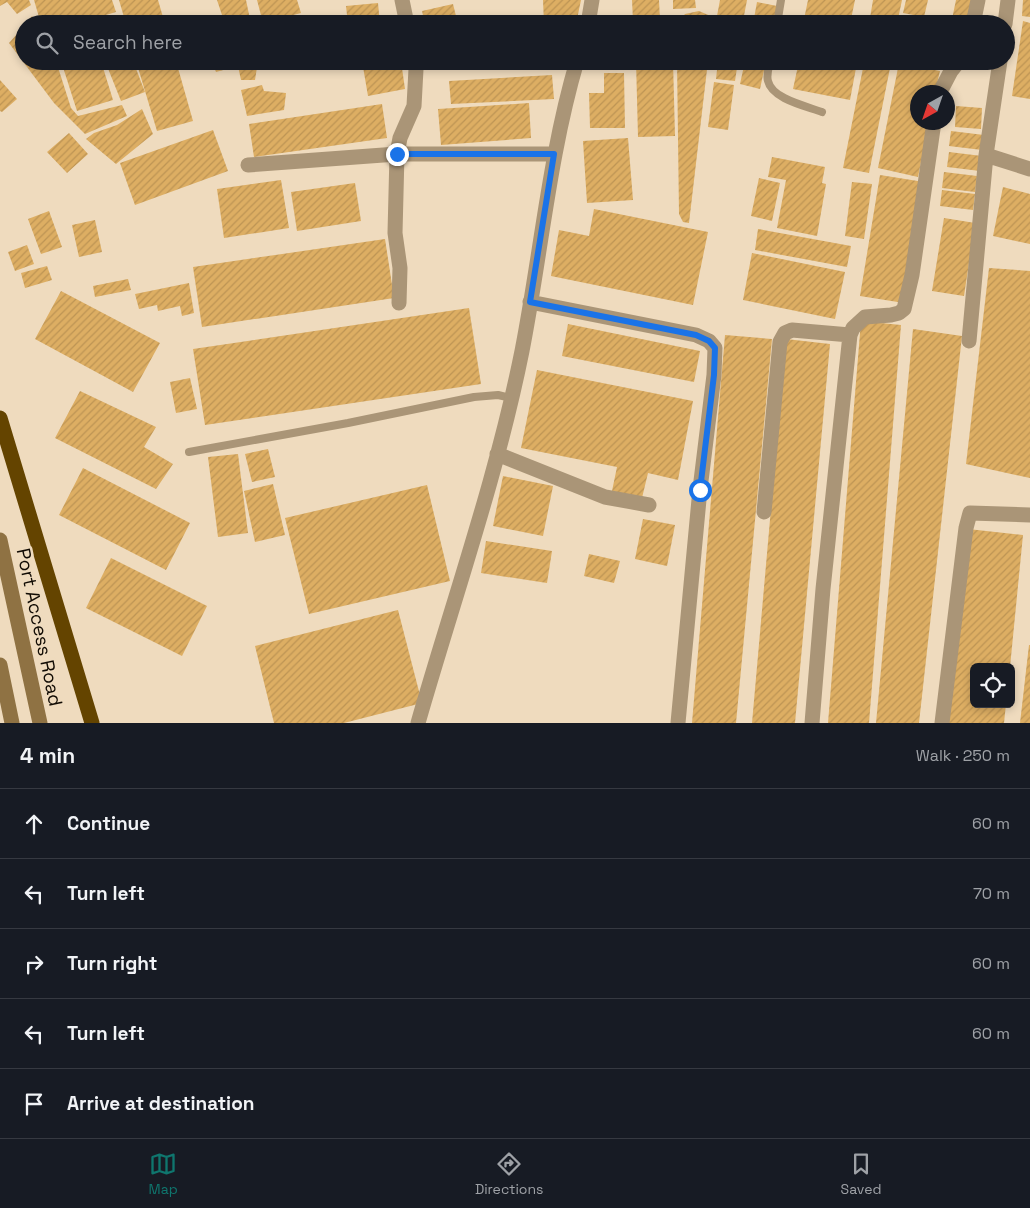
<!DOCTYPE html>
<meta charset="utf-8">
<style>
body{margin:0;font-family:"Space Grotesk",sans-serif;background:#20242c;color:#f1f3f6}
.controls{position:absolute;right:15px;bottom:15px;display:grid;overflow:hidden;border-radius:8px;box-shadow:0 2px 8px #0003}
.controls button{width:45px;height:45px;display:grid;place-items:center;padding:0;border:0;border-bottom:1px solid #363941;background:#171b24;color:#f1f3f6;font:25px sans-serif}
.compass{position:absolute;left:910px;top:85px;width:45px;height:45px;border-radius:50%;background:#171b24;box-shadow:0 2px 8px #0003;rotate:220deg}
.stop{position:absolute;width:15px;height:15px;margin:-11px;border:4px solid #1a73e8;border-radius:50%;background:#fff}
.stop.end{background:#1a73e8;border-color:#fff;box-shadow:0 1px 5px #0008}
.list{margin:0;padding:0;list-style:none}
h2{display:flex;justify-content:space-between;align-items:center;height:65px;margin:0;padding:0 20px;font-size:21px}
h2 small{font-size:16px;font-weight:400;color:#9ea1a6}
.list li{display:grid;grid-template-columns:32px 1fr auto;gap:15px;align-items:center;box-sizing:border-box;height:70px;padding:0 20px;border-top:1px solid #363941}
.list b{display:block;font-size:19px;white-space:nowrap}
.list em{font-size:16px;font-style:normal;color:#9ea1a6}
.icon{flex:none;width:28px;height:28px;fill:none;stroke:currentColor;stroke-width:2;stroke-linecap:round;stroke-linejoin:round}
.map{position:relative;flex:none;width:1030px;height:723px;overflow:hidden}
.search{position:absolute;background:#171b24;box-shadow:0 2px 8px #0003;left:15px;right:15px;top:15px;height:55px;display:flex;align-items:center;gap:12px;box-sizing:border-box;padding:0 18px;border-radius:28px;color:#9ea1a6;font-size:19px}
.sheet{height:415px;background:#171b24}
nav{display:flex;justify-content:space-around;align-items:center;box-sizing:border-box;height:70px;border-top:1px solid #363941;background:#171b24;font-size:14px;color:#9ea1a6}
nav a{display:grid;justify-items:center;gap:2px}
nav .on{color:#0f766e}
.map>svg:first-child{display:block}
.building{fill:url(#building-hatch)}
.lines{fill:none;stroke-linecap:round;stroke-linejoin:round}
.lane{stroke:#aa9577;stroke-width:8}
.street{stroke:#aa9577;stroke-width:15}
.secondary{stroke:#8f7243;stroke-width:15}
.highway{stroke:#644400;stroke-width:15}
.route{stroke:#1a73e8;stroke-width:6}
.labels{text-anchor:middle;stroke-width:5;stroke-linejoin:round;paint-order:stroke}
.street-label{font-size:19px;fill:#110b03;stroke:#efdbbe}
</style>
<div class="map">
<svg width="1030" height="723" viewBox="0 0 1030 723">
<defs>
<pattern id="building-hatch" width="6" height="6" patternUnits="userSpaceOnUse" patternTransform="scale(1.25)"><rect width="6" height="6" fill="#ddae63"/><path d="M-1 1l2-2M0 6l6-6M5 7l2-2" fill="none" stroke="#bd9454"/></pattern>
</defs>
<rect width="100%" height="100%" fill="#efdbbe"/>
<path class="building" d="M0 0H29L31 5 17 14 7 2 0 6Z
M34 0H112L116 12 76 24H41Z
M119 0H158L165 24H126Z
M217 0H246L251 24H225Z
M257 0H297L301 13 263 23Z
M543 0H581L576 24H544Z
M632 0H659L660 20 633 21Z
M673 0H695L696 8 673 9Z
M720 0H747L743 21 717 16Z
M808 0H855L850 24H803Z
M873 0H902L897 24H869Z
M906 0H928L924 17 903 13Z
M956 0H973L968 24H951Z
M1023 0H1030V17L1022 16Z
M757 2 777 6 773 24H753Z
M378 3 380 24H348L346 6Z
M453 4 458 24H425L422 11Z
M699 11 713 17 712 24H677L685 14Z
M32 16 37 24H26Z
M118 17 120 24H96V22Z
M1023 21 1030 23V99L1012 96Z
M24 26V61H56L71 108 78 116 122 105 127 116 85 134 54 103 9 43Z
M61 61H101L113 100 77 111Z
M105 61H133L145 92 121 101Z
M136 61H176L193 121 157 131Z
M212 61H258L255 80H241L238 66 216 72Z
M362 61H401L405 89 368 96Z
M636 61H673L675 136 638 137Z
M677 61H708L689 223 683 222 679 214Z
M718 61H738L735 81 716 79Z
M745 61H766L760 89 740 84Z
M799 61H822L856 68 850 100 793 89Z
M919 61H943L941 67Z
M864 63 890 68 869 173 843 168Z
M899 63 940 71 935 92H918V122H929L918 177 878 168Z
M604 73H624L625 128H590L589 93H604Z
M552 75 554 99 451 104 449 81Z
M0 80 17 99 2 112 0 111Z
M714 82 734 85 728 130 708 127Z
M262 85 264 91 286 93 284 110 247 116 241 90Z
M529 103 531 138 441 145 438 109Z
M382 104 387 138 254 157 249 124Z
M956 106 982 108 981 129 955 127Z
M142 109 153 134 116 164 86 139 94 133 117 125Z
M213 130 228 171 135 205 120 163Z
M951 131 984 135 982 150 949 146Z
M69 133 88 154 67 173 47 152Z
M628 138 633 200 587 203 583 141Z
M949 152 982 156 980 171 947 167Z
M772 157 825 167 822 183 826 184 817 236 777 228 786 180 768 177Z
M944 172 977 176 975 192 942 188Z
M880 175 924 182 904 303 860 296Z
M759 178 780 183 772 221 751 216Z
M281 180 289 228 224 238 217 189Z
M852 182 872 184 864 239 845 236Z
M355 183 361 221 297 231 291 192Z
M1003 187 1030 194V244L993 236Z
M942 190 975 194 973 210 940 206Z
M594 209 708 232 693 305 551 276 559 230 589 236Z
M49 211 62 247 41 254 28 219Z
M944 218 975 223 964 296 932 291Z
M95 220 102 252 79 257 72 225Z
M758 229 851 246 847 267 755 250Z
M385 239 394 298 202 327 193 267Z
M27 245 34 264 15 271 8 252Z
M752 253 845 272 835 319 743 300Z
M47 266 52 280 25 288 21 273Z
M989 268 1030 271V478L966 464Z
M128 279 131 290 95 297 93 286Z
M189 283 194 313 182 316 180 306 158 311 157 305 139 309 135 294Z
M61 291 160 343 133 392 35 339Z
M469 308 481 384 205 425 193 349Z
M861 321 901 325 869 723H828Z
M568 324 700 351 694 382 562 356Z
M913 329 962 336 919 723H876Z
M725 335 772 339 736 723H692Z
M786 339 830 344 795 723H752Z
M537 370 693 401 678 480 648 473 642 498 612 491 617 467 521 448Z
M190 378 197 409 176 413 170 382Z
M80 391 156 427 144 447 173 464 156 489 55 438Z
M268 449 275 477 252 482 245 454Z
M238 454 248 533 218 537 208 457Z
M83 468 190 523 166 570 59 515Z
M503 476 553 486 543 536 493 526Z
M273 484 285 535 255 542 244 491Z
M427 485 450 581 309 614 285 518Z
M643 519 675 525 667 566 635 559Z
M968 529 1023 535 1010 667H974V704H1006L1004 723H948Z
M486 541 552 551 547 583 481 573Z
M589 554 620 561 614 583 584 576Z
M111 558 207 606 182 656 86 608Z
M398 610 422 703 344 723H274L255 646Z
M1029 645H1030V723H1020Z"/>
<g class="lines">
<path class="lane" d="M777 24 781 0
M770 61C769 67 766 75 768 81 772 99 806 106 822 112
M189 452 348 423 474 397 498 395 511 398"/>
<path class="street" d="M402 0 407 24
M588 24 592 0
M973 24 978 0
M1005 24 1008 0
M940 92 951 71 959 61
M986 155 1030 169
M248 165 397 154H554
M530 302 696 335 709 341 715 348 714 375 700 489 678 723
M399 303 400 268 395 233 397 154 400 138 414 106 416 69 415 61
M969 341 986 155 1000 61
M497 454 605 497 649 505
M764 512 780 342 785 333 792 330 850 335
M418 723C453 601 497 476 522 351 541 254 549 156 577 61
M812 723 823 589 850 335 853 328 865 317 891 315 899 313 904 309 912 275 934 122
M942 723 966 528 970 513 1030 515"/>
<path class="secondary" d="M0 540 40 723
M0 665 12 723"/>
<path class="highway" d="M0 418 92 723"/>
</g>
<g class="lines">
<path class="route" d="M397 154H554L530 302 696 335 709 341 715 348 714 375 700 490"/>
</g>
<g class="labels">
<g class="street-label">
<text transform="translate(40 627) rotate(78)" y="7">Port Access Road</text>
</g>
</g>
</svg>
<div class="controls">
<button><svg class="icon" aria-label="locate" viewBox="0 0 24 24"><circle cx="12" cy="12" r="6"/><path d="M12 2v4M12 18v4M2 12h4M18 12h4"/></svg></button>
</div>
<svg class="compass" viewBox="-18 -18 36 36"><path d="M0-13l5 13h-10z" fill="#e53935"/><path d="M0 13l5-13h-10z" fill="#9ea1a6"/></svg>
<div class="stop" style="left:700px;top:490px"></div>
<div class="stop end" style="left:397px;top:154px"></div>
<div class="search"><svg class="icon" aria-label="search" viewBox="0 0 24 24"><circle cx="10" cy="10" r="6"/><path d="M15 15l6 6"/></svg>Search here</div>
</div>
<section class="sheet">
<h2>4 min<small>Walk · 250 m</small></h2>
<ul class="list">
<li><svg class="icon" aria-label="ahead" viewBox="0 0 24 24"><path d="M12 20V5M6 11l6-6 6 6"/></svg><div><b>Continue</b></div><em>60 m</em></li>
<li><svg class="icon" aria-label="left" viewBox="0 0 24 24"><path d="M17 20v-9H6M10 6l-5 5 5 5"/></svg><div><b>Turn left</b></div><em>70 m</em></li>
<li><svg class="icon" aria-label="right" viewBox="0 0 24 24"><path d="M7 20v-9h11M14 6l5 5-5 5"/></svg><div><b>Turn right</b></div><em>60 m</em></li>
<li><svg class="icon" aria-label="left" viewBox="0 0 24 24"><path d="M17 20v-9H6M10 6l-5 5 5 5"/></svg><div><b>Turn left</b></div><em>60 m</em></li>
<li><svg class="icon" aria-label="arrive" viewBox="0 0 24 24"><path d="M6 21V4h12l-3 4 3 4H6"/></svg><div><b>Arrive at destination</b></div></li>
</ul>
</section>
<nav>
<a class="on"><svg class="icon" aria-label="map" viewBox="0 0 24 24"><path d="M3 6l6-2 6 2 6-2v14l-6 2-6-2-6 2zM9 4v14M15 6v14"/></svg>Map</a>
<a><svg class="icon" aria-label="directions" viewBox="0 0 24 24"><path d="M12 3l9 9-9 9-9-9zM9 14v-3h6M13 9l2 2-2 2"/></svg>Directions</a>
<a><svg class="icon" aria-label="saved" viewBox="0 0 24 24"><path d="M7 4h10v16l-5-4-5 4z"/></svg>Saved</a>
</nav>
